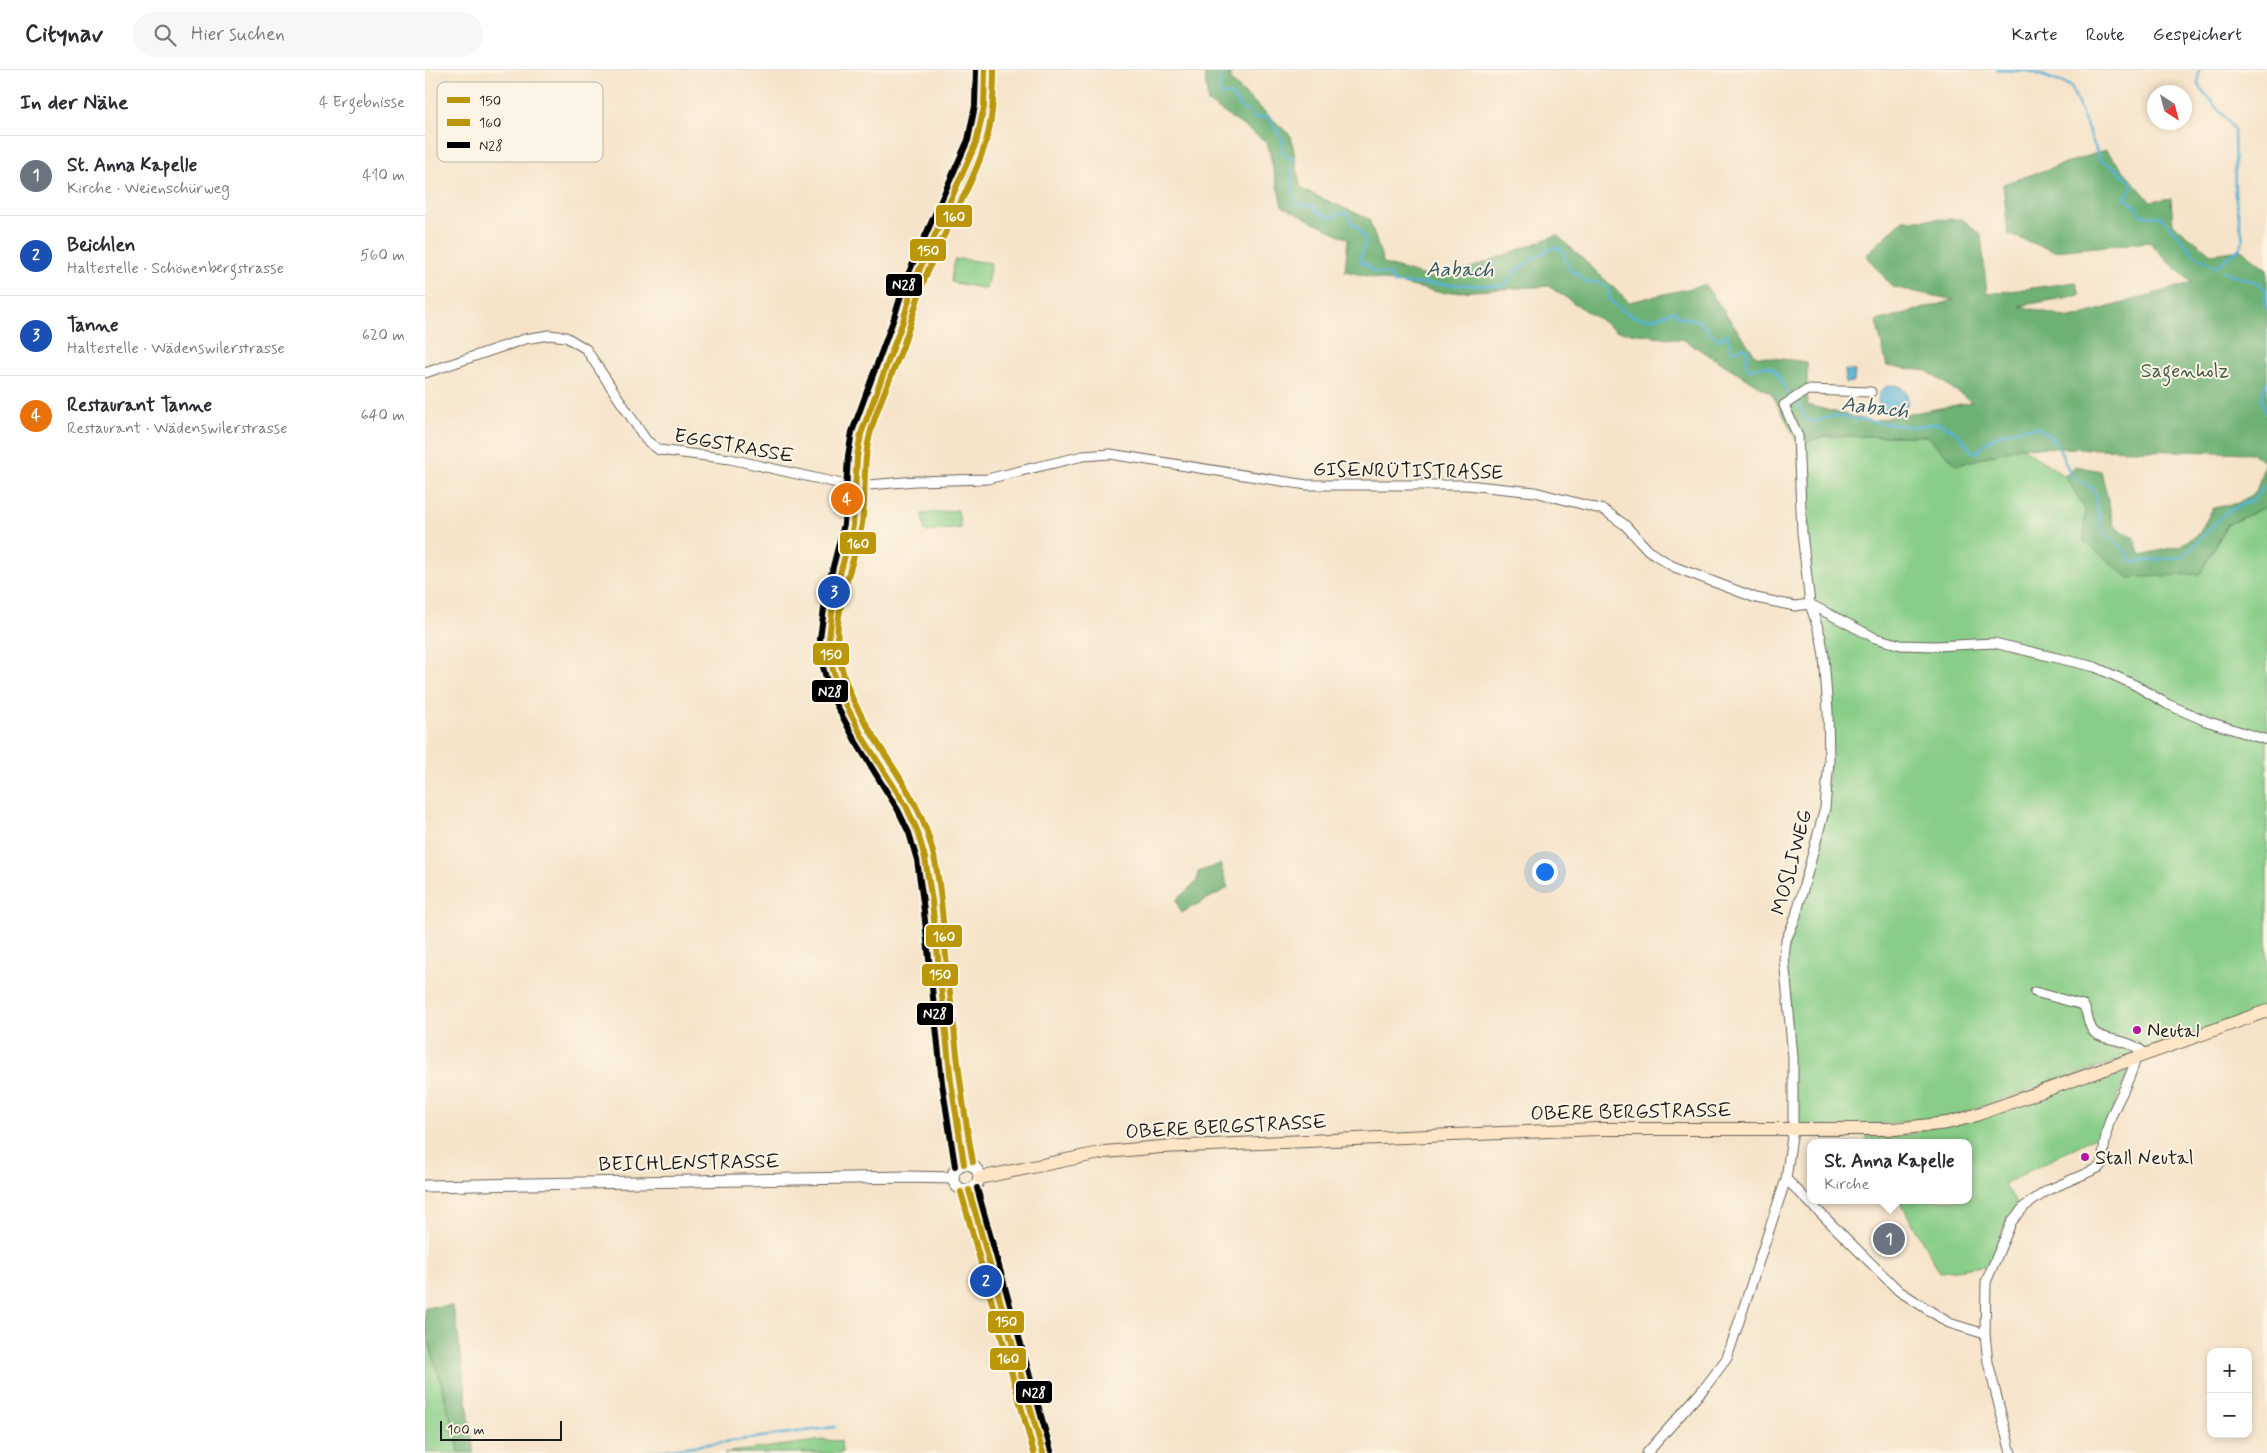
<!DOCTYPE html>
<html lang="de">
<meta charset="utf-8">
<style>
body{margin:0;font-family:Mynerve,sans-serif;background:#f7f7f7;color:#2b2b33}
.controls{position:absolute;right:15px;bottom:15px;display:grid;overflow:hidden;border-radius:10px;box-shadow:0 2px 8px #0003}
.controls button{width:45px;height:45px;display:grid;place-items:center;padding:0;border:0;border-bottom:1px solid #e1e1e2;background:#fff;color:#2b2b33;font:25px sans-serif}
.compass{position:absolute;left:1722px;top:15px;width:45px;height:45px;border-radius:50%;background:#fff;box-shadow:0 2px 8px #0003;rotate:144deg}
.scale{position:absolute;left:15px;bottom:12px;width:122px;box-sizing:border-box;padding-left:5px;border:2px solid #1c1c1c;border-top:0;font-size:14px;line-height:18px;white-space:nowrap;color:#1c1c1c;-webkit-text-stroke:4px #fcf5e5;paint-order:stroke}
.you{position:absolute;left:1119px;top:801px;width:18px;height:18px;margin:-12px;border:4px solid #fff;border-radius:50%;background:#1a73e8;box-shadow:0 0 0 8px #1a73e833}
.badge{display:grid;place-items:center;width:32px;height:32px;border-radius:50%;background:#111827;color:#fff;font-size:16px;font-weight:700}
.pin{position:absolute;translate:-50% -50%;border:2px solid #fff;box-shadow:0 1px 5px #0006}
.popup{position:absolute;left:1382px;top:1069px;width:165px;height:65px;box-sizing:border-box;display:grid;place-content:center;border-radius:10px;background:#fff;filter:drop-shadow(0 1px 4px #0005);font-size:16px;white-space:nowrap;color:#7c7c81}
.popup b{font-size:19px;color:#2b2b33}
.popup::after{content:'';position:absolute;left:50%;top:100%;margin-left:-10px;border:10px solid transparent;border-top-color:#fff}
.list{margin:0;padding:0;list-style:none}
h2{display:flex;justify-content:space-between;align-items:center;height:65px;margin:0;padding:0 20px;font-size:21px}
h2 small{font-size:16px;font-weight:400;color:#7c7c81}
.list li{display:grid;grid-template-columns:32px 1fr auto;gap:15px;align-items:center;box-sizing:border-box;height:80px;padding:0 20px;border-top:1px solid #e1e1e2}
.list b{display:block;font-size:19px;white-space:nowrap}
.list p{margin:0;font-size:16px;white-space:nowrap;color:#7c7c81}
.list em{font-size:16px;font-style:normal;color:#7c7c81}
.icon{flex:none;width:28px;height:28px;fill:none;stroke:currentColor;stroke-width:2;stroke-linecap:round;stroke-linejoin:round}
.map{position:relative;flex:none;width:1842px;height:1383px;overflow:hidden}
header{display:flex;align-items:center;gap:30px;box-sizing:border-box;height:70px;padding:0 25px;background:#fff;border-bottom:1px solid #e1e1e2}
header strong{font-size:24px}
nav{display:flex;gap:28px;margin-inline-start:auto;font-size:18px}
.search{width:350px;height:45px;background:#f7f7f7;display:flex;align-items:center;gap:12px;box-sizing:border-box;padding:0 18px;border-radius:28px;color:#7c7c81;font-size:19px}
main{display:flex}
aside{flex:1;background:#fff}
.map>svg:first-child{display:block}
.green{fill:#89ce88;stroke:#527552}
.forest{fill:#6eb174;stroke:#456648}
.water{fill:#59b2d6;stroke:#3a6779}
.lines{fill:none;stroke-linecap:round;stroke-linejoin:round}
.stream{stroke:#59b2d6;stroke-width:2.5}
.minor-casing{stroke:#686259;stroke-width:11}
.tertiary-casing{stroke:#686259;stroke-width:13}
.secondary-casing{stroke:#686259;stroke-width:14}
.minor{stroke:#fff;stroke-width:9}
.tertiary{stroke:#fff;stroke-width:11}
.secondary{stroke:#fee5c5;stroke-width:12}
.bus-1-casing{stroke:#fcf5e5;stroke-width:10}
.bus-2-casing{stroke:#fcf5e5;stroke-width:10}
.bus-3-casing{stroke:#fcf5e5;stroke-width:10}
.bus-1{stroke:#bb9708;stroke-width:6}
.bus-2{stroke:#bb9708;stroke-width:6}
.bus-3{stroke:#000;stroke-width:6}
.poi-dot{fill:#b5179e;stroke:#fcf5e5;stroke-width:2}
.labels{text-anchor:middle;stroke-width:4;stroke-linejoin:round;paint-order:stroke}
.park-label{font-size:20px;fill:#425a42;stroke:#fcf5e5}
.street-label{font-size:20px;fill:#1c1c1c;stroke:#fcf5e5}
.poi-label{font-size:20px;fill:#1c1c1c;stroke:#fcf5e5;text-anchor:start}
.water-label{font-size:21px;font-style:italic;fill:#345866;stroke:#fcf5e5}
.key{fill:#fcf5e5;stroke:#b9b4a9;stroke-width:1}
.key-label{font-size:14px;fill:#1c1c1c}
.line-badge{stroke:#fcf5e5;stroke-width:2}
.badge-label{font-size:14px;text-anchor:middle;font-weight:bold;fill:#fff}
</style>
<header>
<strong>Citynav</strong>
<div class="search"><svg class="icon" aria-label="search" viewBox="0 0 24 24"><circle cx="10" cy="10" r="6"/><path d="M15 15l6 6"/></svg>Hier suchen</div>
<nav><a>Karte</a><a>Route</a><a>Gespeichert</a></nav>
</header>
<main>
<aside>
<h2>In der Nähe<small>4 Ergebnisse</small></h2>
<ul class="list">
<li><span class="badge" style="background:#6b7280">1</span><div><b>St. Anna Kapelle</b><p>Kirche · Weienschürweg</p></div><em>410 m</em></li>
<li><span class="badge" style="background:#1a4fb4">2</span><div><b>Beichlen</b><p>Haltestelle · Schönenbergstrasse</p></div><em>560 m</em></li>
<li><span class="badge" style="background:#1a4fb4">3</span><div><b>Tanne</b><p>Haltestelle · Wädenswilerstrasse</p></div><em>620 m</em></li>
<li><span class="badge" style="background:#e8710a">4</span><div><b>Restaurant Tanne</b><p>Restaurant · Wädenswilerstrasse</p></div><em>640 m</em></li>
</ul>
</aside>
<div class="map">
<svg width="1842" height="1383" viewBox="0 0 1842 1383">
<rect width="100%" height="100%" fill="#fcf5e5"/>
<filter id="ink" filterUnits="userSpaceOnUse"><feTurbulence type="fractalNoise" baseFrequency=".02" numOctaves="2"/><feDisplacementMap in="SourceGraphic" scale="10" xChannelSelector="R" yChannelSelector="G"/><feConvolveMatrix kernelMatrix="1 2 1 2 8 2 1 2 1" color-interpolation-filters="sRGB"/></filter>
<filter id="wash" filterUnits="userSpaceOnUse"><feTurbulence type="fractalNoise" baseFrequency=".0096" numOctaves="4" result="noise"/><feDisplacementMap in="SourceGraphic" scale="20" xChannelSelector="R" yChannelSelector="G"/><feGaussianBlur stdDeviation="1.12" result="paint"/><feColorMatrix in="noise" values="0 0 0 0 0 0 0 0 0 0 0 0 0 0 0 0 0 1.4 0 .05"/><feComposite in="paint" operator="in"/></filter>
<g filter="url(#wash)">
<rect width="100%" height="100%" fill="#f6e4ca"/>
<path class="green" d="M535 189 566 193 561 219 526 212 529 190Z
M1373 366H1502L1532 395 1596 377 1640 406 1660 439 1659 471 1775 504 1802 455 1842 436V941L1517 1050 1368 1059 1359 888 1400 738 1404 691 1399 586 1385 534Z
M533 440 536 458 500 462 497 444Z
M1701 998 1704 1001 1678 1063 1579 1114 1594 1137 1578 1158 1565 1195 1515 1202 1474 1130H1543V1073H1442V1065L1484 1064Z
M4 1272 35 1383H0V1273Z
M399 1370 416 1371 417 1383H299Z"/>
<path class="forest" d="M779 0H805L806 11 866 66 876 119 944 149 959 194 1014 210 1132 165 1204 232 1280 215 1331 286 1382 292V335L1446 351 1547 332 1502 301 1462 296 1451 251 1529 230 1467 217 1441 185 1478 150 1537 149 1556 165 1562 224 1651 212 1655 225 1594 236 1646 248 1766 213 1724 172 1629 181 1583 164 1578 114 1681 80 1725 131 1746 128 1748 154 1786 184 1817 180 1842 199V436L1802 455 1775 504 1704 508 1659 471 1660 439 1640 406 1650 396 1676 401 1689 456 1708 467 1716 485 1754 476 1774 464 1788 438 1813 433 1831 422 1840 392 1827 383 1596 377 1532 395 1502 366H1400L1374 375 1347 324 1259 270 1192 261 1123 216 1017 223 920 201 923 169 857 136 842 72 783 32Z
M795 794 803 818 756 843 751 830 772 811 773 802Z
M27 1236 31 1250 49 1383H35L0 1256V1237Z"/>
<path class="water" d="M1420 300 1430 301 1429 312 1420 313Z
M1453 330a15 15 0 1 1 30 0a15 15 0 1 1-30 0Z"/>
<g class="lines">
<path class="stream" d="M796 0 795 23 797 25 805 24 818 40 824 41 830 48 843 47 859 72 857 79 859 86 867 87 869 90C865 97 865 132 876 135 879 136 884 134 888 135L890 140 907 148 916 143 923 144 926 153 931 155 941 171 936 185V192L943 195C948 204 954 204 964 204L969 213 1076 216 1082 214C1084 203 1121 179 1132 177L1138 182 1145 201 1153 204 1161 213 1173 212 1183 219 1185 231C1199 242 1211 251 1230 248 1236 247 1242 242 1249 241L1254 247 1273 250 1294 270 1302 264 1307 281 1319 277 1323 282 1321 292 1325 300C1352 288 1352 307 1364 325 1366 328 1370 330 1372 333 1376 338 1379 345 1382 350L1388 352 1408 346 1488 357 1513 353 1525 358 1536 367 1545 380 1550 383 1566 369 1579 363 1599 358H1614L1631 372 1646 405 1669 419 1677 463 1696 476 1708 492 1758 487 1801 442 1828 430 1842 414
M1572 0 1605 1 1646 16 1675 90 1689 97 1706 111 1707 117 1700 128 1710 136 1716 145 1736 147 1771 186 1791 197 1815 178 1818 169 1810 125 1809 59 1773 15 1774 0
M1798 201 1835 214 1841 220 1840 236 1842 237
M1842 312 1836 329 1842 344
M217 1383 410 1357"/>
</g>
</g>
<g filter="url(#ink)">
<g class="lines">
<g class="minor-casing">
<path id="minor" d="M0 303 100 269 124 265 141 267 161 279 221 370 234 380 305 389 421 415 432 416 491 411 562 409 658 386 685 384 882 415H1042L1110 422 1179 440 1200 455 1223 480 1247 496 1331 528 1370 536 1385 534 1450 568 1476 575 1510 576 1569 573 1670 597 1710 615 1742 634 1781 651 1842 670
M1610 922 1658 935C1664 943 1662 955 1669 962 1677 971 1705 968 1720 984
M1361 1109 1474 1221 1524 1253 1560 1264
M1222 1383 1281 1316 1302 1288 1361 1109 1368 1059V987L1359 888 1361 870 1370 849 1400 738 1404 691 1403 642 1399 586 1396 568 1385 534 1377 463 1373 366 1359 335 1382 320 1446 322
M1586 1383 1563 1292 1560 1264 1561 1212 1587 1151 1600 1136 1623 1120 1673 1098 1677 1094C1679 1078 1680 1062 1686 1047 1694 1027 1706 1009 1711 988"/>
</g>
<g class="tertiary-casing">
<path id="tertiary" d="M487 220 489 212 551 73C559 49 561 25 560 0
M486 227 436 365 431 399V441L409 522 404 571 408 602 417 629 485 744 499 783 526 1007 539 1094
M528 1107a13 13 0 1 1 26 0a13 13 0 1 1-26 0Z
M0 1116 482 1107 528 1108
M544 1120 618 1383"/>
</g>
<g class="secondary-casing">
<path id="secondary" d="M554 1108 680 1082 736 1077 1174 1059H1470L1522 1053 1545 1047 1842 941"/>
</g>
<use href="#minor" class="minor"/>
<use href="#tertiary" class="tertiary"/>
<use href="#secondary" class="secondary"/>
<g class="bus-1-casing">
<path id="bus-1" d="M539 1094 526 1012 507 831 500 788 492 760 481 736 438 668 414 621 407 596 404 569 409 526 428 456 432 387 436 364 478 251 489 212 551 73 559 37 560 0
M544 1120 618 1383"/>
</g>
<g class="bus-2-casing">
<path id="bus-2" d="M548 1092C535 1024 529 956 521 887 517 845 516 802 502 762 477 690 406 636 413 554 416 522 429 491 436 459 442 431 437 402 443 373 450 340 466 308 478 276 485 256 490 236 497 216 514 167 548 118 562 68 568 46 569 23 569 0
M536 1122 609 1383"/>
</g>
<g class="bus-3-casing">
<path id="bus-3" d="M530 1096 517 1013 498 832 492 790 484 763 473 740 431 672 406 625 398 597 395 569 401 524 419 454 423 386 427 362 469 248 481 209 543 70 550 36 551 0
M552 1118 626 1381"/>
</g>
<use href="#bus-1" class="bus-1"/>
<use href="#bus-2" class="bus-2"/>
<use href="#bus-3" class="bus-3"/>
</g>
</g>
<g class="poi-dot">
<circle cx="1712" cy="960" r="5"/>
<circle cx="1660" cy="1087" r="5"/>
</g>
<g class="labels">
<g class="park-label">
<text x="1760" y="307">Sagenholz</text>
</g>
<g class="street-label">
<text transform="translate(309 375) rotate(10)" y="7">EGGSTRASSE</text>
<text transform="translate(983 400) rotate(1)" y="7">GISENRÜTISTRASSE</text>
<text transform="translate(1366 792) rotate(-75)" y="7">MOSLIWEG</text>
<text transform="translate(1206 1041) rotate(-1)" y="7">OBERE BERGSTRASSE</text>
<text transform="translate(801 1056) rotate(-3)" y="7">OBERE BERGSTRASSE</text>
<text transform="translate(264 1092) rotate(-1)" y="7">BEICHLENSTRASSE</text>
</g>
<g class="poi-label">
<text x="1722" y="967">Neutal</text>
<text x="1670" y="1094">Stall Neutal</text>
</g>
<g class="water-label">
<text transform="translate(1035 199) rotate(1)" y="7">Aabach</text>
<text transform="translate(1450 337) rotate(7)" y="7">Aabach</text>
</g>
</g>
<rect x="12" y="12" width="166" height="80" rx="8" class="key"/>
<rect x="22" y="27" width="23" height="6" fill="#bb9708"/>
<rect x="22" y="49" width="23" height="7" fill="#bb9708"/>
<rect x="22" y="72" width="23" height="6" fill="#000"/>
<g class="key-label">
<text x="54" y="35">150</text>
<text x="54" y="57">160</text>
<text x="54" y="80">N28</text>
</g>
<g class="line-badge">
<rect x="510" y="134" width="38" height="24" rx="5" fill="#bb9708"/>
<rect x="484" y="168" width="38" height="24" rx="5" fill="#bb9708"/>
<rect x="460" y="203" width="38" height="24" rx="5" fill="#000"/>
<rect x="414" y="461" width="38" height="24" rx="5" fill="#bb9708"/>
<rect x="387" y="572" width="38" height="24" rx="5" fill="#bb9708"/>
<rect x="386" y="609" width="38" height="24" rx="5" fill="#000"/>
<rect x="500" y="854" width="38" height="24" rx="5" fill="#bb9708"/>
<rect x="496" y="893" width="38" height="24" rx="5" fill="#bb9708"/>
<rect x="491" y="932" width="38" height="24" rx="5" fill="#000"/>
<rect x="562" y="1240" width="38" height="24" rx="5" fill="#bb9708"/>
<rect x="564" y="1277" width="38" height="24" rx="5" fill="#bb9708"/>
<rect x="590" y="1310" width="38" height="24" rx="5" fill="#000"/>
</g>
<g class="badge-label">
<text x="529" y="151">160</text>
<text x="503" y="185">150</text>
<text x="479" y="219">N28</text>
<text x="433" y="478">160</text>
<text x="406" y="589">150</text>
<text x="405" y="626">N28</text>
<text x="519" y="871">160</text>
<text x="515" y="909">150</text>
<text x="510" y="948">N28</text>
<text x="581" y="1256">150</text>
<text x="583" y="1293">160</text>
<text x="609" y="1327">N28</text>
</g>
</svg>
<div class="controls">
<button>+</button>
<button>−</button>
</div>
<svg class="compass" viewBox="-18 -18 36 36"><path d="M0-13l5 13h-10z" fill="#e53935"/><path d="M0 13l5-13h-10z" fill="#7c7c81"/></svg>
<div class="scale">100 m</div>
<div class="you"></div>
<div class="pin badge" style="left:1464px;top:1169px;background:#6b7280">1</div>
<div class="popup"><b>St. Anna Kapelle</b>Kirche</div>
<div class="pin badge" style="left:561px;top:1211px;background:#1a4fb4">2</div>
<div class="pin badge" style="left:409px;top:522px;background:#1a4fb4">3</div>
<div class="pin badge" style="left:422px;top:429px;background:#e8710a">4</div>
</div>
</main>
